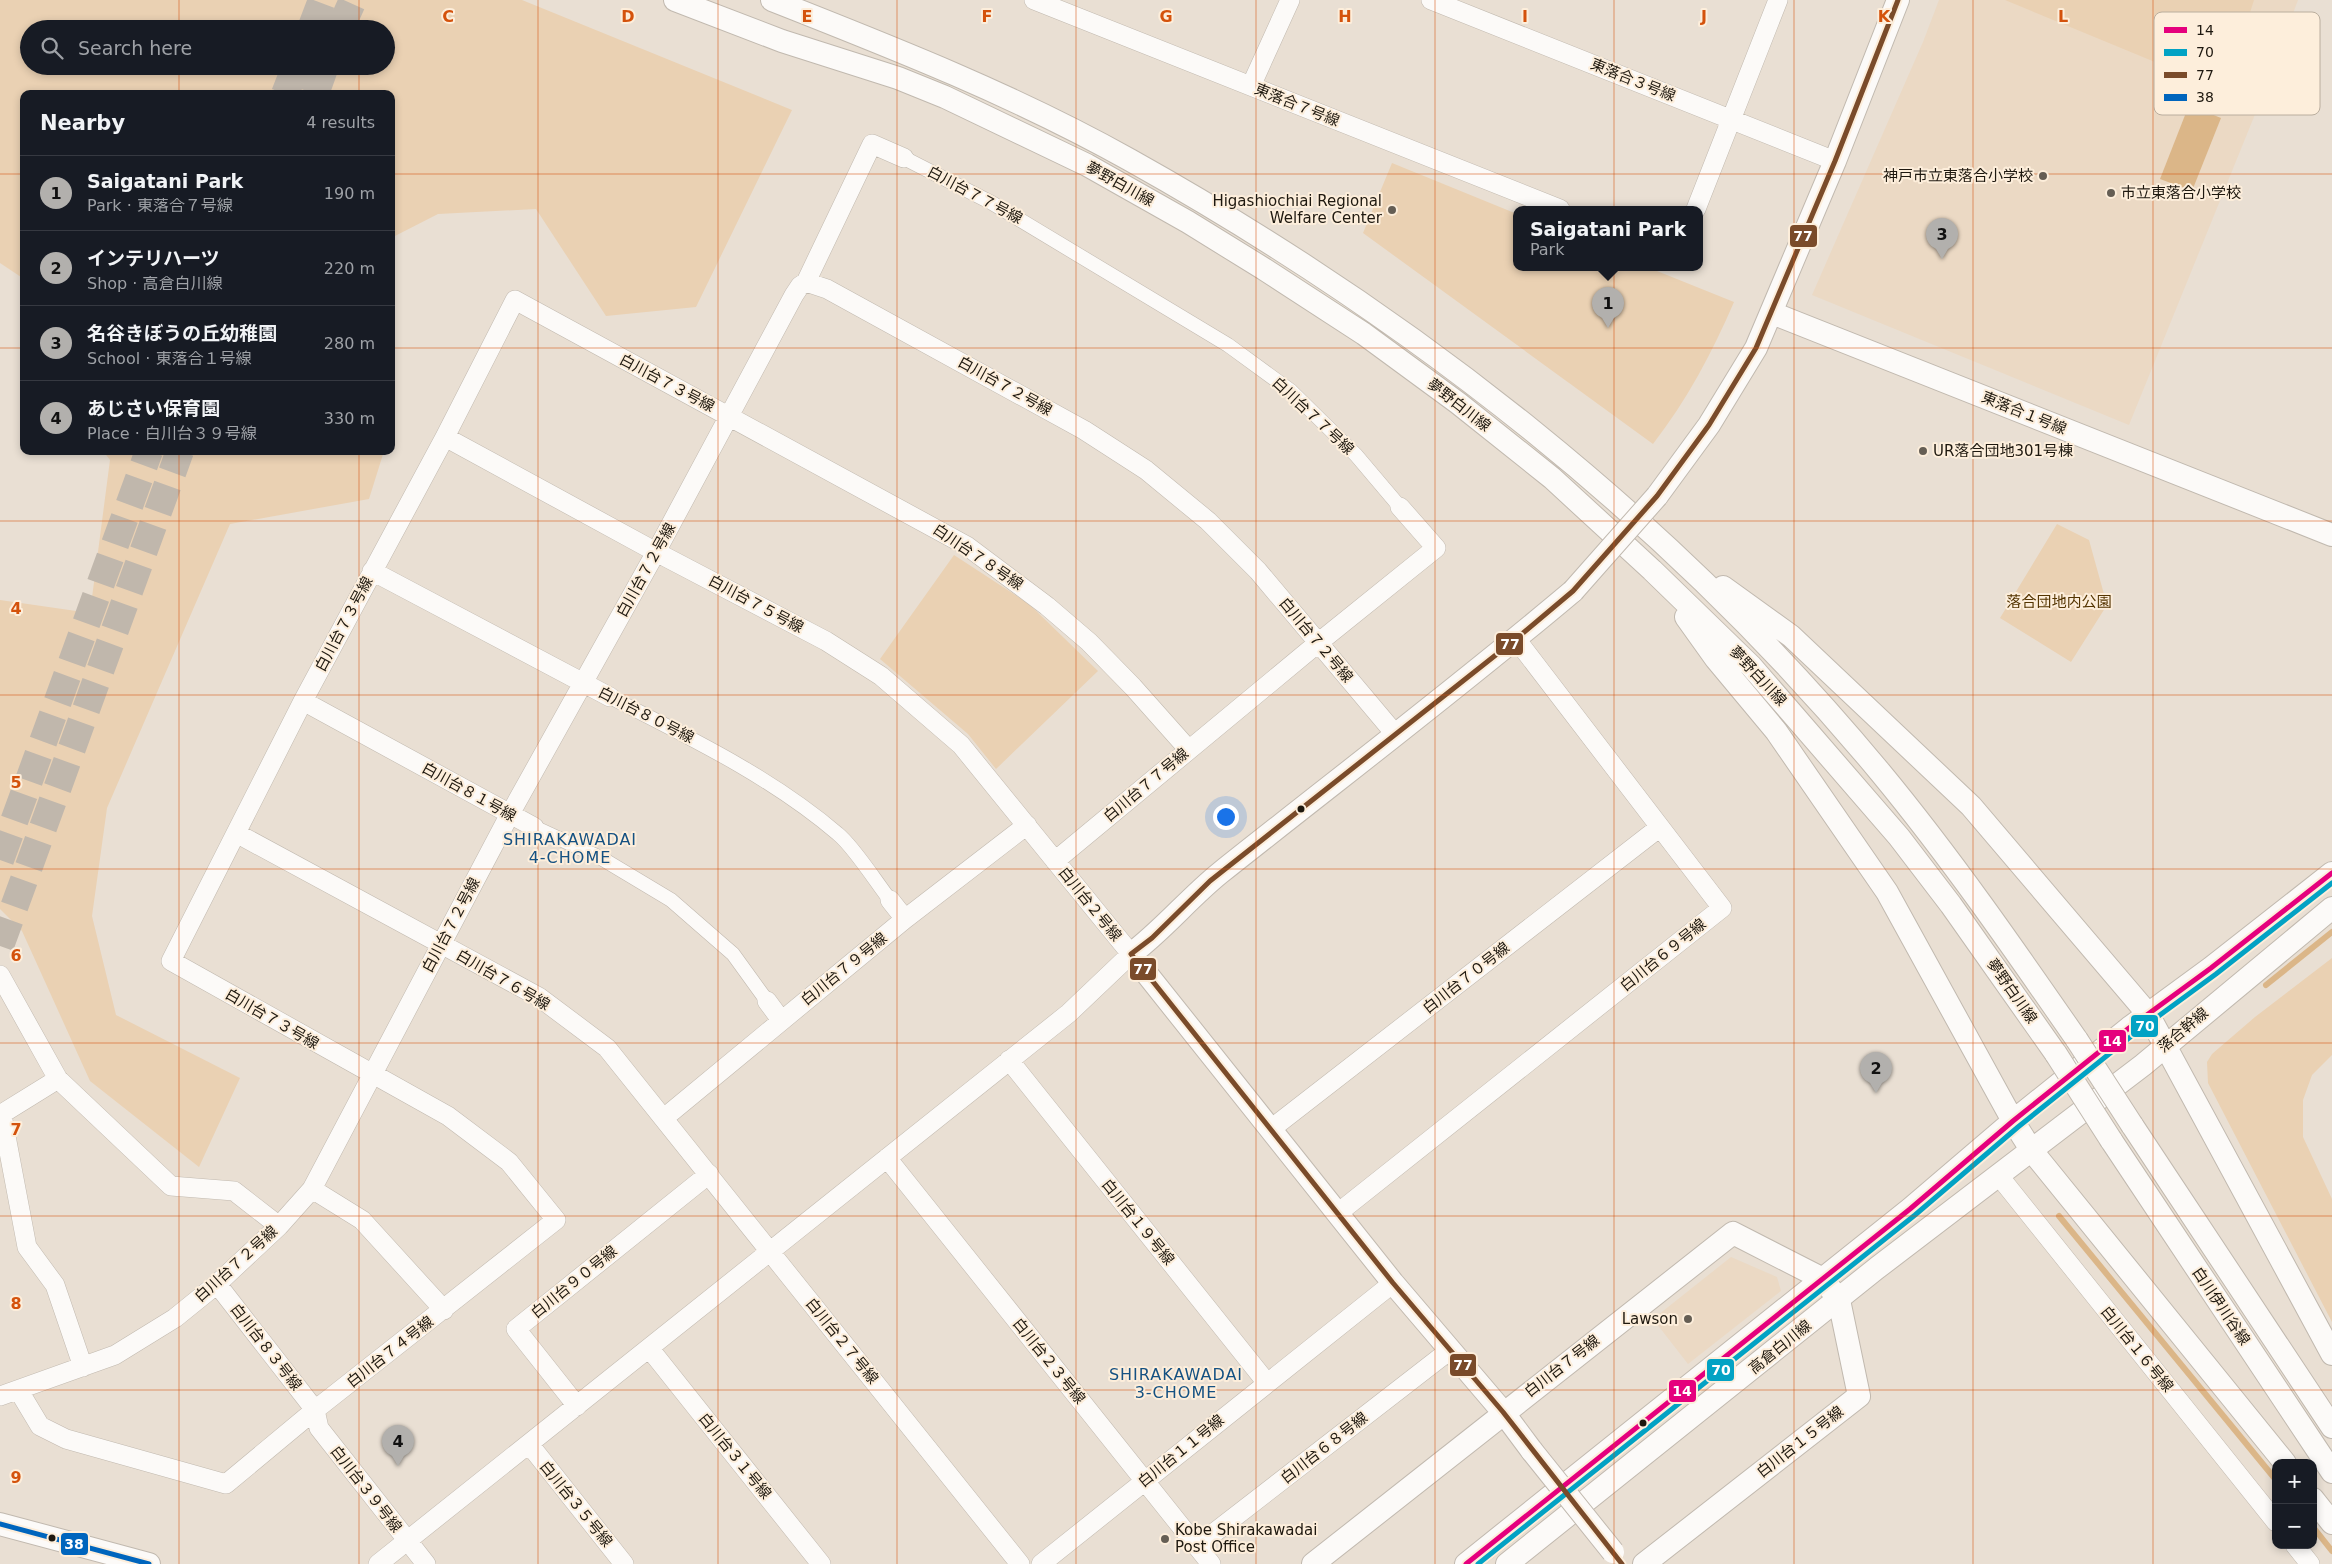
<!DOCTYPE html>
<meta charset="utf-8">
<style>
body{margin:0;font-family:"DejaVu Sans","Noto Sans JP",sans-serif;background:#242831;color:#f1f3f6}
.controls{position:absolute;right:15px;bottom:15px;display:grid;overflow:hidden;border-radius:10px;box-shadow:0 2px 8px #0003}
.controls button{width:45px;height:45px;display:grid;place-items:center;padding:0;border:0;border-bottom:1px solid #363941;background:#171b24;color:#f1f3f6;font:25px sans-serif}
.you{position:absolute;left:1225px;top:816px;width:18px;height:18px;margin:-12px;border:4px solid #fff;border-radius:50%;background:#1a73e8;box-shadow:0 0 0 8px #1a73e833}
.badge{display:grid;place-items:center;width:32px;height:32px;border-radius:50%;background:#b2b0ad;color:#111;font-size:16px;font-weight:700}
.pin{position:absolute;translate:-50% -41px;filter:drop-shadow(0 1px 2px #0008)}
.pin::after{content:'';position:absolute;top:26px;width:18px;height:15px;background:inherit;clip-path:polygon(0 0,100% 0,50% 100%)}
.popup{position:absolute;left:1513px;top:206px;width:190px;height:65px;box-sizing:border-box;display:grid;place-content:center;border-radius:10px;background:#171b24;filter:drop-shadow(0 1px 4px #0005);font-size:16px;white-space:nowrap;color:#9ea1a6}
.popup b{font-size:19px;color:#f1f3f6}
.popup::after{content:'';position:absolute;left:50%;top:100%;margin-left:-10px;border:10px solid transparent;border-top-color:#171b24}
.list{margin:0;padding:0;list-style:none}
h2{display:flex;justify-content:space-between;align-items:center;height:65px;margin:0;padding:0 20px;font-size:21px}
h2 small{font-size:16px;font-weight:400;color:#9ea1a6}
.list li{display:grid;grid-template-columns:32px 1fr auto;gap:15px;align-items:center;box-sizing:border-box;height:75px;padding:0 20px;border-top:1px solid #363941}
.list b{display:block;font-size:19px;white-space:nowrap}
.list p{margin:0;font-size:16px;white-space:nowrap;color:#9ea1a6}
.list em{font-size:16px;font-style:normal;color:#9ea1a6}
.icon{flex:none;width:28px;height:28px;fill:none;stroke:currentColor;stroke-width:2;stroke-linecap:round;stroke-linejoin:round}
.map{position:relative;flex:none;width:2332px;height:1564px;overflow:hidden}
.search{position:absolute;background:#171b24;box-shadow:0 2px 8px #0003;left:20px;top:20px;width:375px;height:55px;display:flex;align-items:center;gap:12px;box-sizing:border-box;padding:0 18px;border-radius:28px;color:#9ea1a6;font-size:19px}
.panel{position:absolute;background:#171b24;box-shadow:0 2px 8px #0003;left:20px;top:90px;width:375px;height:365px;border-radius:10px}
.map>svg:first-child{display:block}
.built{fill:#ebd9c4}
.green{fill:#ead1b3;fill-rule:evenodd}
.water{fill:#dbb688}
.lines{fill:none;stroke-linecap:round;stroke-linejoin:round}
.stream{stroke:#dbb688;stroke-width:6}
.motorway-tunnel{stroke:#c0b7ac;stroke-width:28;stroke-dasharray:28 14;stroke-linecap:butt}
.pedestrian-casing{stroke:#c1b9af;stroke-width:15}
.minor-casing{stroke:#c1b9af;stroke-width:20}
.tertiary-casing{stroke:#c1b9af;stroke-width:24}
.pedestrian{stroke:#fcfaf8;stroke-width:14}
.minor{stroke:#fcfaf8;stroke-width:19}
.tertiary{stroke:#fcfaf8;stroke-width:22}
.tertiary-bridge-casing{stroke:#c1b9af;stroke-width:24;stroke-linecap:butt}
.tertiary-bridge{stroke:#fcfaf8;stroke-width:22}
.bus-1-casing{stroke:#fdeedb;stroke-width:9}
.bus-2-casing{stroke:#fdeedb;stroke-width:9}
.bus-3-casing{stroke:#fdeedb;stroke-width:9}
.bus-4-casing{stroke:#fdeedb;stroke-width:9}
.bus-1{stroke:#e5007d;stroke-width:5}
.bus-2{stroke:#02a2c4;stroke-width:5}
.bus-3{stroke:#7a4b2a;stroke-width:5}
.bus-4{stroke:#0065bd;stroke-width:5}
.grid{fill:none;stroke:#d4520c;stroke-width:1;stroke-opacity:0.55}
.poi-dot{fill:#655e54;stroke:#fdeedb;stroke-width:2}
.bus-dot{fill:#1e180f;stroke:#fdeedb;stroke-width:2}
.labels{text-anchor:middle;stroke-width:4;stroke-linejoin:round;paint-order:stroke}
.street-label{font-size:15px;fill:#1e180f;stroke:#fdeedb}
.poi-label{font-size:15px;fill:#1e180f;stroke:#fdeedb;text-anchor:end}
.park-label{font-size:15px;fill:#543401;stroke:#fdeedb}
.neighbourhood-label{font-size:16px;letter-spacing:1px;fill:#155182;stroke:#fdeedb}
.key{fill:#fdeedb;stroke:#baae9e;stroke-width:1}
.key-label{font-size:14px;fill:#1e180f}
.grid-label{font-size:16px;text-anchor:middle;font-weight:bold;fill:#d4520c;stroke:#fdeedb;stroke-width:4;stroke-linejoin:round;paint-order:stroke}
.line-badge{stroke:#fdeedb;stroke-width:2}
.badge-label{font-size:14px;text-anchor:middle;font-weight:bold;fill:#fff}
</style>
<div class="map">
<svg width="2332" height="1564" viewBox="0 0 2332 1564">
<rect width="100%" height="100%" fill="#e9dfd3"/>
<path class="built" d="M1939 0H2298L2258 107 2129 425 1812 295 1923 42Z
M1731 1257 1777 1277 1781 1291 1688 1364 1653 1319Z"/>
<path class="green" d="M0 0H522L792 110 696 307 606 316 536 209 438 214 391 238V94H24V279L0 263ZM29 29H386V66H29Z
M2005 0H2254L2229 78 2189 62 2184 74Z
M1392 163 1517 214V267H1647L1734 302C1712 353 1687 400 1653 444L1363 233Z
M103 451H384L369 499 230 524 107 808 92 916 116 1015 240 1078 199 1167 90 1081 22 931 0 909V600L90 613 110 460Z
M2057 524 2089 540 2107 605 2071 662 2000 618Z
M954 555 1029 604 1098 671 996 769 968 734 880 659Z
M2332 958V1055L2312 1075 2303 1100V1137L2332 1199V1322L2208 1083 2207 1062 2212 1054 2255 1017Z"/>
<path class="water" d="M2189 105 2221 118 2192 191 2160 179Z"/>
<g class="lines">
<path class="stream" d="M2266 985 2332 932
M2059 1216 2276 1480
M2313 1527 2332 1551"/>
<path class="motorway-tunnel" d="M311 29 322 0
M340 29 353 0
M285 94 296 66
M315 94 325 66
M0 860 149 451
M0 946 180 451"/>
<g class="pedestrian-casing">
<path id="pedestrian" d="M904 158 992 203 1228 345 1291 391 1356 455 1400 507
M610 697C688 737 770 776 838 834 854 847 876 882 890 900
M534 827 601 858 671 900 733 954 767 1001"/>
</g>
<g class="minor-casing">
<path id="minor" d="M1034 0 1560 209
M1431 0 1835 161
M1251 86 1290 0
M1696 209 1778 0
M806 282 872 144 904 158
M372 571 610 697
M303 701 534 827
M236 833 539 997 607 1048 1020 1564
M1055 861 1318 643 1436 548 1400 507
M890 900 905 919
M0 975 58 1079 171 1186 234 1191 279 1226
M767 1001 781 1020
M1009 1060 1267 1383
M0 1115 58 1079
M2 1115 27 1247 55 1285 83 1367
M664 1118 905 919 1027 825
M1271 1129 1660 827
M887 1158 1211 1564
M1999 1176 2276 1522
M312 1189 362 1220 444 1310
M1338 1213 1722 908 1516 639
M217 1284 315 1410 319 1428 426 1564
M649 1348 821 1564
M19 1391 40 1426 66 1439 226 1484 315 1410 556 1220 509 1162 448 1116 171 961 303 701 445 437 515 300 967 546 1047 606 1089 642 1133 687 1189 750
M0 1396 115 1355 175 1318 217 1284 279 1226 312 1189 510 814 656 552 794 295 800 286 806 282 827 289 1084 430 1146 470 1208 521 1258 571 1396 735
M577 1406 516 1329 709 1174
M529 1444 624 1564
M2295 1545 2310 1564
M1197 1546 1450 1350
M378 1564 1069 1013 1131 954 961 745 881 676 826 641 656 552 445 437
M1041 1564 1393 1283"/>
</g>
<g class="tertiary-casing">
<path id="tertiary" d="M675 0 782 41 898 78 945 97 1087 165 1188 222 1264 269 1364 334 1458 403 1552 478 1652 570 1751 666 1899 837 1951 905 2056 1054
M772 0C894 48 1016 96 1130 160 1413 318 1673 522 1880 772 1951 858 2014 949 2077 1040
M1772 313 2332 535
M1657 496 1709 425 1756 348 1835 161 1898 0
M1723 587 1791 636 1971 806 2148 1014 2332 1354
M1686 617 1716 659 1776 731 1887 892 2013 1121 2032 1151 2285 1463
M2132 1125 2332 1427
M2111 1140 2332 1472
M1532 1451 1503 1412 1393 1283 1131 954C1163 930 1189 898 1220 873 1338 779 1458 688 1573 591
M2313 1499 2332 1523
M0 1524 149 1564
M1313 1564 1733 1233 1823 1279 1839 1300 1859 1396 1644 1564
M1466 1564 1910 1209 2013 1121 2129 1028 2211 968 2332 873
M1507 1564 1877 1268 2143 1065 2332 908"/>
</g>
<use href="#pedestrian" class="pedestrian"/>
<use href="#minor" class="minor"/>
<use href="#tertiary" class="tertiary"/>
<g class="tertiary-bridge-casing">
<path id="tertiary-bridge" d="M1573 591 1657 496
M2077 1040 2132 1125
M2056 1054 2111 1140
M1532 1451 1613 1552"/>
</g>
<use href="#tertiary-bridge" class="tertiary-bridge"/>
<g class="bus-1-casing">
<path id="bus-1" d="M1466 1564 1910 1209 2013 1121 2129 1028 2211 968 2332 873"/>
</g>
<g class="bus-2-casing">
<path id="bus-2" d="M1478 1564 1915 1215 2018 1127 2134 1034 2216 974 2332 883"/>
</g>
<g class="bus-3-casing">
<path id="bus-3" d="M1622 1564 1503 1412 1393 1283 1131 954 1152 938 1210 881 1516 639 1573 591 1657 496 1709 425 1756 348 1835 161 1898 0"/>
</g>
<g class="bus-4-casing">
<path id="bus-4" d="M0 1524 149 1564"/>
</g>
<use href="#bus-1" class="bus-1"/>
<use href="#bus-2" class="bus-2"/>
<use href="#bus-3" class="bus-3"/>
<use href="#bus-4" class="bus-4"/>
</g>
<path class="grid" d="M179 0V29M359 0V29M538 0V1564M718 0V1564M897 0V1564M1076 0V1564M1256 0V1564M1435 0V1564M1614 0V1564M1794 0V1564M1973 0V1564M2153 0V1564M179 66V94M359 66V94M0 174H24M391 174H2332M0 348H24M391 348H2332M179 451V1564M359 451V1564M0 521H2332M0 695H2332M0 869H2332M0 1043H2332M0 1216H2332M0 1390H2332"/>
<g class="poi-dot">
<circle cx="2043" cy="176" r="5"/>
<circle cx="2111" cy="193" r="5"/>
<circle cx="1392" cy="210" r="5"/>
<circle cx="1923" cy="451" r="5"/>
<circle cx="1688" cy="1319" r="5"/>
<circle cx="1165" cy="1539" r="5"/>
</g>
<g class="bus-dot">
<circle cx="1301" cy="809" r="4.5"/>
<circle cx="1643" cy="1423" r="4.5"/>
<circle cx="52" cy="1538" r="4.5"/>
</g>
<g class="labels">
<g class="street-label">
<text transform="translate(1633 80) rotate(22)" y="5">東落合３号線</text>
<text transform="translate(1297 105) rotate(22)" y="5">東落合７号線</text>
<text transform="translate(1120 184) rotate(29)" y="5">夢野白川線</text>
<text transform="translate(975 195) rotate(28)" y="5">白川台７７号線</text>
<text transform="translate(667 383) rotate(28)" y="5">白川台７３号線</text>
<text transform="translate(1005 386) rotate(29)" y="5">白川台７２号線</text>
<text transform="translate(1459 405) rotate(38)" y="5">夢野白川線</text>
<text transform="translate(2024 413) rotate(22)" y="5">東落合１号線</text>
<text transform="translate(1313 416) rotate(43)" y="5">白川台７７号線</text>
<text transform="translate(978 557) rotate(34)" y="5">白川台７８号線</text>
<text transform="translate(646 570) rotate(-61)" y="5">白川台７２号線</text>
<text transform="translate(756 604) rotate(28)" y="5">白川台７５号線</text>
<text transform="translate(344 624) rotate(-62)" y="5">白川台７３号線</text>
<text transform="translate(1316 640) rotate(50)" y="5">白川台７２号線</text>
<text transform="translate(1758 676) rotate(47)" y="5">夢野白川線</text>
<text transform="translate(646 715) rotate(27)" y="5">白川台８０号線</text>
<text transform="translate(1146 785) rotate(-40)" y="5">白川台７７号線</text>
<text transform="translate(469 792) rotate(29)" y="5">白川台８１号線</text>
<text transform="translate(1090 904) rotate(51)" y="5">白川台２号線</text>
<text transform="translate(451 925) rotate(-62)" y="5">白川台７２号線</text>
<text transform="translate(1663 955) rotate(-39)" y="5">白川台６９号線</text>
<text transform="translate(844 969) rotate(-39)" y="5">白川台７９号線</text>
<text transform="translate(1466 978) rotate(-38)" y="5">白川台７０号線</text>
<text transform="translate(503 980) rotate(30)" y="5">白川台７６号線</text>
<text transform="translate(2012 991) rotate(55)" y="5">夢野白川線</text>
<text transform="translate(272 1019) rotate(30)" y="5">白川台７３号線</text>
<text transform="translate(2183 1030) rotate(-40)" y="5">落合幹線</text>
<text transform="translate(1138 1222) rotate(51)" y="5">白川台１９号線</text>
<text transform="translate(236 1264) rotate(-42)" y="5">白川台７２号線</text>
<text transform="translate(574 1282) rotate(-39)" y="5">白川台９０号線</text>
<text transform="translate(2221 1306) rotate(56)" y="5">白川伊川谷線</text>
<text transform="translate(842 1341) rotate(51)" y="5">白川台２７号線</text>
<text transform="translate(266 1347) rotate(52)" y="5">白川台８３号線</text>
<text transform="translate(1780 1347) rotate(-39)" y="5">高倉白川線</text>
<text transform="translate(2137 1349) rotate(51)" y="5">白川台１６号線</text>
<text transform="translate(390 1352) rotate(-38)" y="5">白川台７４号線</text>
<text transform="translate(1049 1361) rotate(51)" y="5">白川台２３号線</text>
<text transform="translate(1562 1366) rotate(-38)" y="5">白川台７号線</text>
<text transform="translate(1800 1442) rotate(-38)" y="5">白川台１５号線</text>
<text transform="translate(1324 1448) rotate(-38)" y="5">白川台６８号線</text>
<text transform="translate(1181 1451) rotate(-39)" y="5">白川台１１号線</text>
<text transform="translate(735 1456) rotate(51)" y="5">白川台３１号線</text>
<text transform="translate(366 1489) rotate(52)" y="5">白川台３９号線</text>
<text transform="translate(576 1504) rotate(51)" y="5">白川台３５号線</text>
</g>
<g class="poi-label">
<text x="2033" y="181">神戸市立東落合小学校</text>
<text x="2121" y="198" text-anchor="start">市立東落合小学校</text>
<text x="1382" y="206">Higashiochiai Regional<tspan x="1382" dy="17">Welfare Center</tspan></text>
<text x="1933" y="456" text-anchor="start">UR落合団地301号棟</text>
<text x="1678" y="1324">Lawson</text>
<text x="1175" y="1535" text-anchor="start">Kobe Shirakawadai<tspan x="1175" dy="17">Post Office</tspan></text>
</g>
<g class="park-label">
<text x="2059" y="607">落合団地内公園</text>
</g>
<g class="neighbourhood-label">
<text x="570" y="845">SHIRAKAWADAI<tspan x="570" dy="18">4-CHOME</tspan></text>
<text x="1176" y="1380">SHIRAKAWADAI<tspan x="1176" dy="18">3-CHOME</tspan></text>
</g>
</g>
<rect x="2154" y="12" width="166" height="103" rx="8" class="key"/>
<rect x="2164" y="27" width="23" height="6" fill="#e5007d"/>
<rect x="2164" y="49" width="23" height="7" fill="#02a2c4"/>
<rect x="2164" y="72" width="23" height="6" fill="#7a4b2a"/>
<rect x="2164" y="94" width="23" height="7" fill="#0065bd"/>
<g class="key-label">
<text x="2196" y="35">14</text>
<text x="2196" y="57">70</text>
<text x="2196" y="80">77</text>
<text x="2196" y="102">38</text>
</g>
<g class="grid-label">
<text x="448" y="22">C</text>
<text x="628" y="22">D</text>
<text x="807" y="22">E</text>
<text x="987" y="22">F</text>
<text x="1166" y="22">G</text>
<text x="1345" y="22">H</text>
<text x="1525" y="22">I</text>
<text x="1704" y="22">J</text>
<text x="1884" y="22">K</text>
<text x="2063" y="22">L</text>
<text x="16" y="614">4</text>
<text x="16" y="788">5</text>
<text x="16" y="961">6</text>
<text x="16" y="1135">7</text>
<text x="16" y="1309">8</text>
<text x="16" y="1483">9</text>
</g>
<g class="line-badge">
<rect x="1789" y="224" width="29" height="24" rx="5" fill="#7a4b2a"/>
<rect x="1495" y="632" width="29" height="24" rx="5" fill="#7a4b2a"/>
<rect x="1129" y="957" width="28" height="24" rx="5" fill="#7a4b2a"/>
<rect x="2130" y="1014" width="29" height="24" rx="5" fill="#02a2c4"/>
<rect x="2098" y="1029" width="29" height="24" rx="5" fill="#e5007d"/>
<rect x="1449" y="1353" width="28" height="24" rx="5" fill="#7a4b2a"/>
<rect x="1706" y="1358" width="29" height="24" rx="5" fill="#02a2c4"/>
<rect x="1668" y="1379" width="29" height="24" rx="5" fill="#e5007d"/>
<rect x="60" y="1532" width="29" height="24" rx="5" fill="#0065bd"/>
</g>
<g class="badge-label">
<text x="1803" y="241">77</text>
<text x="1510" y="649">77</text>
<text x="1143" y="974">77</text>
<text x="2145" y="1031">70</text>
<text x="2112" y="1046">14</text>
<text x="1463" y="1370">77</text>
<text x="1721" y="1375">70</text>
<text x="1682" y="1396">14</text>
<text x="74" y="1549">38</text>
</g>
</svg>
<div class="controls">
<button>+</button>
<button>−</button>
</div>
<div class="you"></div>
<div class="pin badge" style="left:1608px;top:328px">1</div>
<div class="popup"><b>Saigatani Park</b>Park</div>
<div class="pin badge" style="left:1876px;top:1093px">2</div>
<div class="pin badge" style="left:1942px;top:259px">3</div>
<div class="pin badge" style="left:398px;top:1466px">4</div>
<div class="search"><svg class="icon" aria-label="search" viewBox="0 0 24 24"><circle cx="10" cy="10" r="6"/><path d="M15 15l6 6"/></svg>Search here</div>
<section class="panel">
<h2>Nearby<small>4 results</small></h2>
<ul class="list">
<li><span class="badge">1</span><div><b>Saigatani Park</b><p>Park · 東落合７号線</p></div><em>190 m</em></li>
<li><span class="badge">2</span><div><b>インテリハーツ</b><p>Shop · 高倉白川線</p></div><em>220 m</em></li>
<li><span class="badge">3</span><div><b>名谷きぼうの丘幼稚園</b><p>School · 東落合１号線</p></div><em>280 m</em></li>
<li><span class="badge">4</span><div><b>あじさい保育園</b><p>Place · 白川台３９号線</p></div><em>330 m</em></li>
</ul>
</section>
</div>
